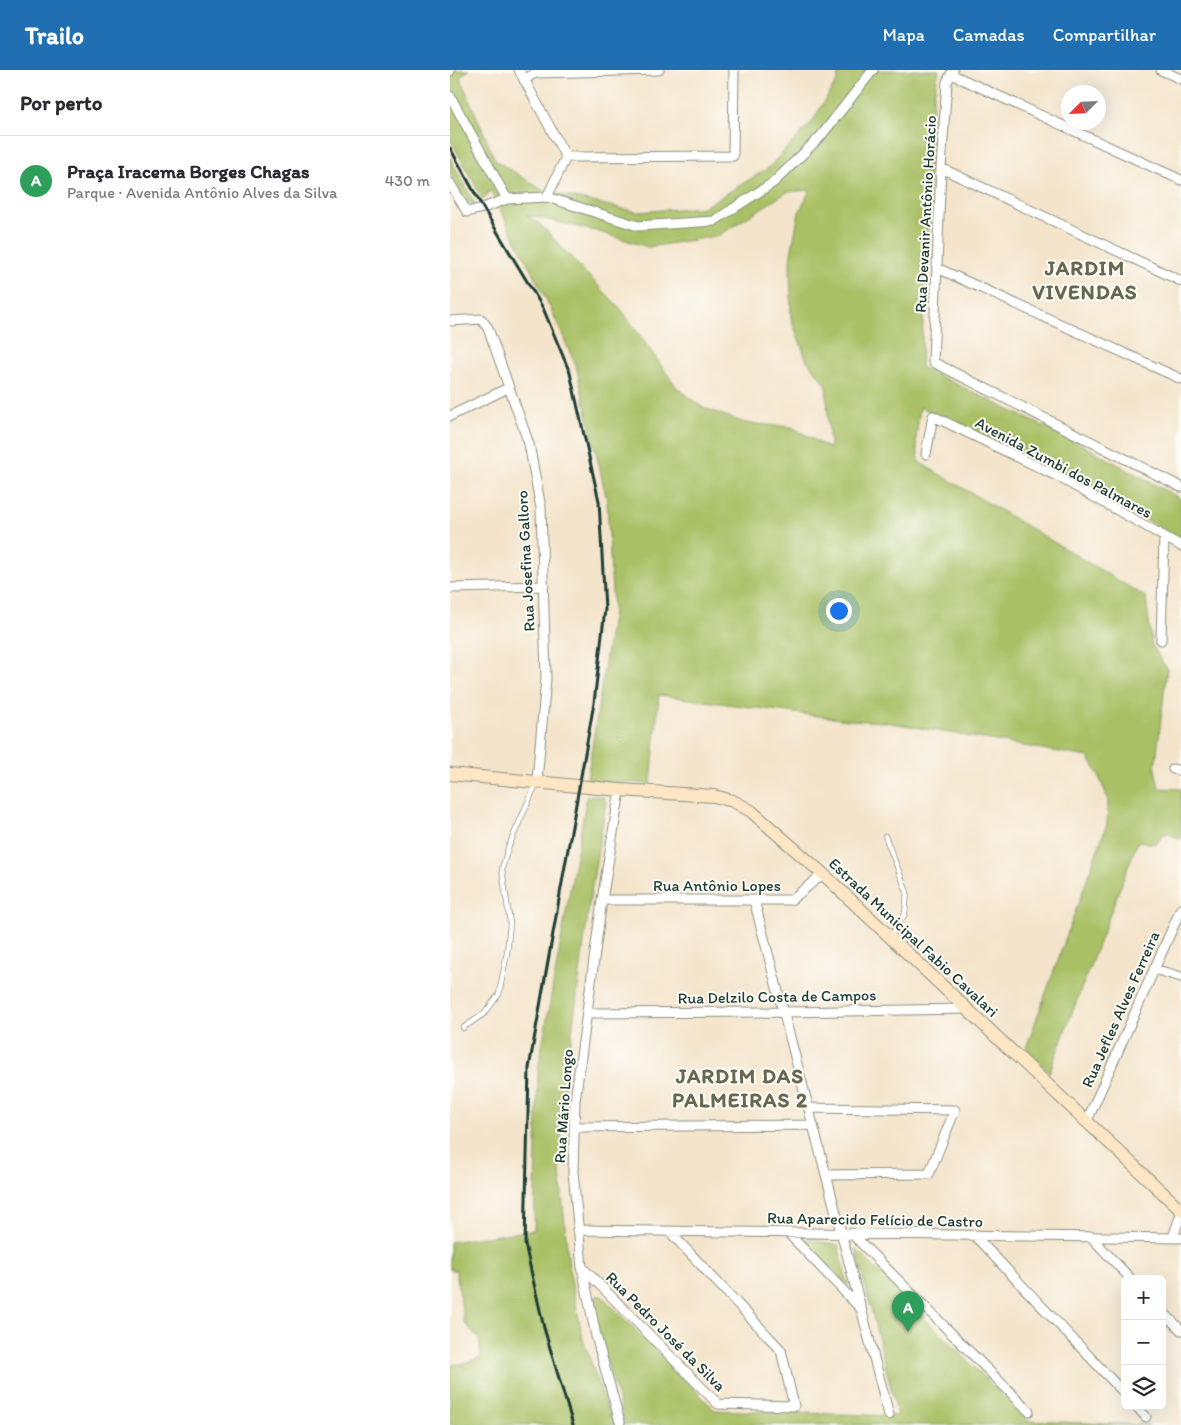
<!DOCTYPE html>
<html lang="pt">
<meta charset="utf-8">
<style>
body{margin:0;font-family:Itim,sans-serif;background:#f7f7f7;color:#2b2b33}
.controls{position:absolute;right:15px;bottom:15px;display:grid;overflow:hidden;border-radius:8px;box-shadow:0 5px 20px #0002}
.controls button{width:45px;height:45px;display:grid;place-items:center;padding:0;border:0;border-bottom:1px solid #e1e1e2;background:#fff;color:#2b2b33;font:25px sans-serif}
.compass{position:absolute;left:611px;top:15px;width:45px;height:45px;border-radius:50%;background:#fff;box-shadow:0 5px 20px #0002;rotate:246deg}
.you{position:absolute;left:388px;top:540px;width:18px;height:18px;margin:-12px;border:4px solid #fff;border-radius:50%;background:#1a73e8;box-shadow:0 0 0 8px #1a73e833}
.badge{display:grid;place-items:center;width:32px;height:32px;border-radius:50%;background:#1f6fb2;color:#fff;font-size:16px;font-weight:700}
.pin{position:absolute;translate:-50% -41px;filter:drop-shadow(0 1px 2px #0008)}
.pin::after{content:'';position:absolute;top:26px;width:18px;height:15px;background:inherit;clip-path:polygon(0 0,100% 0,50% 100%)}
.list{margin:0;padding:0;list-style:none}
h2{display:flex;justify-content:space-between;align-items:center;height:65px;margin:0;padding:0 20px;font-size:21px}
h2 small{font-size:16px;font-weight:400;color:#7c7c81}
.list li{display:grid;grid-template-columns:32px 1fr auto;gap:15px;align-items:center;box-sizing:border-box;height:90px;padding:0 20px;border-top:1px solid #e1e1e2}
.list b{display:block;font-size:19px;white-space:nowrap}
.list p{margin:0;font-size:16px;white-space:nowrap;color:#7c7c81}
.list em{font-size:16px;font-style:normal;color:#7c7c81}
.icon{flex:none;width:28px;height:28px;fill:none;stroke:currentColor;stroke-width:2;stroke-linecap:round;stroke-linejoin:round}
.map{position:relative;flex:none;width:731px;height:1355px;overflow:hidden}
header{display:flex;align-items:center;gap:30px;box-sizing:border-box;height:70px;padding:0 25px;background:#1f6fb2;color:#fff}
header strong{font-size:24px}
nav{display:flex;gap:28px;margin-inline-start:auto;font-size:18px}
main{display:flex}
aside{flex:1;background:#fff}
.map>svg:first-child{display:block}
.green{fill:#a9c065;stroke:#647e4c;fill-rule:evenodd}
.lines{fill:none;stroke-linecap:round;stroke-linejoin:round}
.lane-casing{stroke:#8a9080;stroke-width:6}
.street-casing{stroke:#8a9080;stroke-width:11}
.secondary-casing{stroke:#8a9080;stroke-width:14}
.lane{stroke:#fff;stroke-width:4.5}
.street{stroke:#fff;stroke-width:9}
.secondary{stroke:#fce6c4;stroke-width:12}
.rail{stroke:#1f3d34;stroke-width:3}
.labels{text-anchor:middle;stroke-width:4;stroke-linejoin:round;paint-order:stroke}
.street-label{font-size:16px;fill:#1f3d34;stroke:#fdfcf7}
.district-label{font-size:21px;font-weight:bold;letter-spacing:1px;fill:#666950;stroke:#fdfcf7}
</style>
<header>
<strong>Trailo</strong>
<nav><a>Mapa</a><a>Camadas</a><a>Compartilhar</a></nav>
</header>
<main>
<aside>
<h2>Por perto<small></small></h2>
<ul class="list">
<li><span class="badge" style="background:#2e9e5b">A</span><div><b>Praça Iracema Borges Chagas</b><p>Parque · Avenida Antônio Alves da Silva</p></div><em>430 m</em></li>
</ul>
</aside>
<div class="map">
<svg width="731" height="1355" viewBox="0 0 731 1355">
<rect width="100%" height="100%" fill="#fdfcf7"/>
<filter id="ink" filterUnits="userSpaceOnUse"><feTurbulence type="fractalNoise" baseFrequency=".02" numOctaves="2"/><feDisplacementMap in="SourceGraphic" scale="10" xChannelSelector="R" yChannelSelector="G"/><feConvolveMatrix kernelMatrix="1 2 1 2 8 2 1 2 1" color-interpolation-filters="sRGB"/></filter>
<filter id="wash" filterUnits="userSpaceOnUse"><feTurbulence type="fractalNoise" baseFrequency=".0096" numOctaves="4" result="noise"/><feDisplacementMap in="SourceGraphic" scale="20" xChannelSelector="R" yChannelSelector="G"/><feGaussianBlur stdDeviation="1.12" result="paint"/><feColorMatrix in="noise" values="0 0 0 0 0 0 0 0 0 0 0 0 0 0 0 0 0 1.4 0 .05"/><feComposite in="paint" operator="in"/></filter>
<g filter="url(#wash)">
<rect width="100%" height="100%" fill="#f4e4cb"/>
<path class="green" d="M0 0H19L10 7 45 90 94 121 187 142 254 137 317 99 362 52 388 9 387 0H489L483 29 471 297 636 377 731 429V469L574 384 470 337 466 369 469 392 696 527 702 575 717 599 705 699 709 718 731 719V769L715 763 706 774 688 771 599 1003 576 978 657 754 658 729 648 704 638 687 436 652 398 650 209 625 201 714 137 710 163 541 157 430 126 296 101 239 40 120 33 130 0 69ZM360 120 349 142 340 189 341 248 357 291 376 314 380 379 342 357 295 353 252 337 228 319 171 239 127 194 92 156 77 145 146 161 198 177 268 166 337 122Z
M0 88 25 134H22L17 132 0 104Z
M137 725 153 727 156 732 140 828 113 1030 110 1102 119 1199 133 1269 158 1341 165 1355H0V1295L12 1294 31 1287 29 1269 14 1252 6 1200H0V1172L84 1160 88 999Z
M351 1168 388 1175 398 1216Z
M406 1179 578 1351 699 1355H165L170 1352H175L149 1265 143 1231 148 1225 153 1227 265 1340 448 1346Z"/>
</g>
<g filter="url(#ink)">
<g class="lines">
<g class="lane-casing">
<path id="lane" d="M435 766 457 822 455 844 441 866
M13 958 35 943 49 924 57 883 60 853 52 799 58 778 86 714"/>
</g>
<g class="street-casing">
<path id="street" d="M69 0 116 87 97 127
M503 0 497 12 491 98 483 292 731 417
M711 0 731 9
M0 1V0
M501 4 731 110
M74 10 85 3 209 0
M0 26 57 129
M116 87 283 86 284 0
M491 98 731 211
M0 113 17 142 33 138 57 129 97 127 188 156 264 151 324 112 370 67 423 0
M487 198 731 309
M0 251 31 249 38 258 79 374 91 438 96 608 87 711
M0 346 58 318
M476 384 483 346 607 406 731 476
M0 518 94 516
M711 570 714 467
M723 699 731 701
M152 830H341L373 804
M304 830 439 1345
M704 899 731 907
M137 943 334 942 518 939
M359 1038 505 1040 479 1104 376 1105
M637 1051 731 839
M124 1057 363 1055
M127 1160 731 1168
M338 1163 411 1239
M401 1163 579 1341
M524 1165 675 1324
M640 1166 681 1209
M723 1167 731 1144
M132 1197 268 1334 344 1336 331 1280 219 1161
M712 1241 731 1260
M686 1336 696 1347
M170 1352 146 1266 132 1197 123 1102 125 1031 152 830 170 720"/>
</g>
<g class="secondary-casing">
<path id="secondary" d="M0 704 170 720 264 726 283 731 301 741 373 804 731 1140"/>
</g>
<use href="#lane" class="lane"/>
<use href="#street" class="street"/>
<use href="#secondary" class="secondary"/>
<path class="rail" d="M0 78 33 138 93 238 120 303 149 431 155 539 144 633 79 998 75 1174 94 1258 123 1355"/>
</g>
</g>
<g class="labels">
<g class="street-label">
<text transform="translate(475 144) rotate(-87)" y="6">Rua Devanir Antônio Horácio</text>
<text transform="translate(614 397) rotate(28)" y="6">Avenida Zumbi dos Palmares</text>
<text transform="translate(75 491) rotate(-93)" y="6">Rua Josefina Galloro</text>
<text x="267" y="821">Rua Antônio Lopes</text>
<text transform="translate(464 867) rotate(43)" y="6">Estrada Municipal Fabio Cavalari</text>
<text transform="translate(327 926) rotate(-1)" y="6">Rua Delzilo Costa de Campos</text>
<text transform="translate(670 939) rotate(-66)" y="6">Rua Jefles Alves Ferreira</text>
<text transform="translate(113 1036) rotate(-86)" y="6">Rua Mário Longo</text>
<text transform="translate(425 1149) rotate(1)" y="6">Rua Aparecido Felício de Castro</text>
<text transform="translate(216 1261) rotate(45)" y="6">Rua Pedro José da Silva</text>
</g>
<g class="district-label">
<text x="635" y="205">JARDIM<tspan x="635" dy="24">VIVENDAS</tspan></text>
<text x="290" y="1013">JARDIM DAS<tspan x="290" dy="24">PALMEIRAS 2</tspan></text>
</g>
</g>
</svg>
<div class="controls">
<button>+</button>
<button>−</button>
<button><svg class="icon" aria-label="layers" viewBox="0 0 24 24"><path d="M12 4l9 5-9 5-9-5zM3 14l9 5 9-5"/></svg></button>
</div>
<svg class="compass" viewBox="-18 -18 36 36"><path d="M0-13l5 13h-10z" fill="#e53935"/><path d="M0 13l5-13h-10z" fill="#7c7c81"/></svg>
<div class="you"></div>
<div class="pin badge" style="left:458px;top:1262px;background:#2e9e5b">A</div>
</div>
</main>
